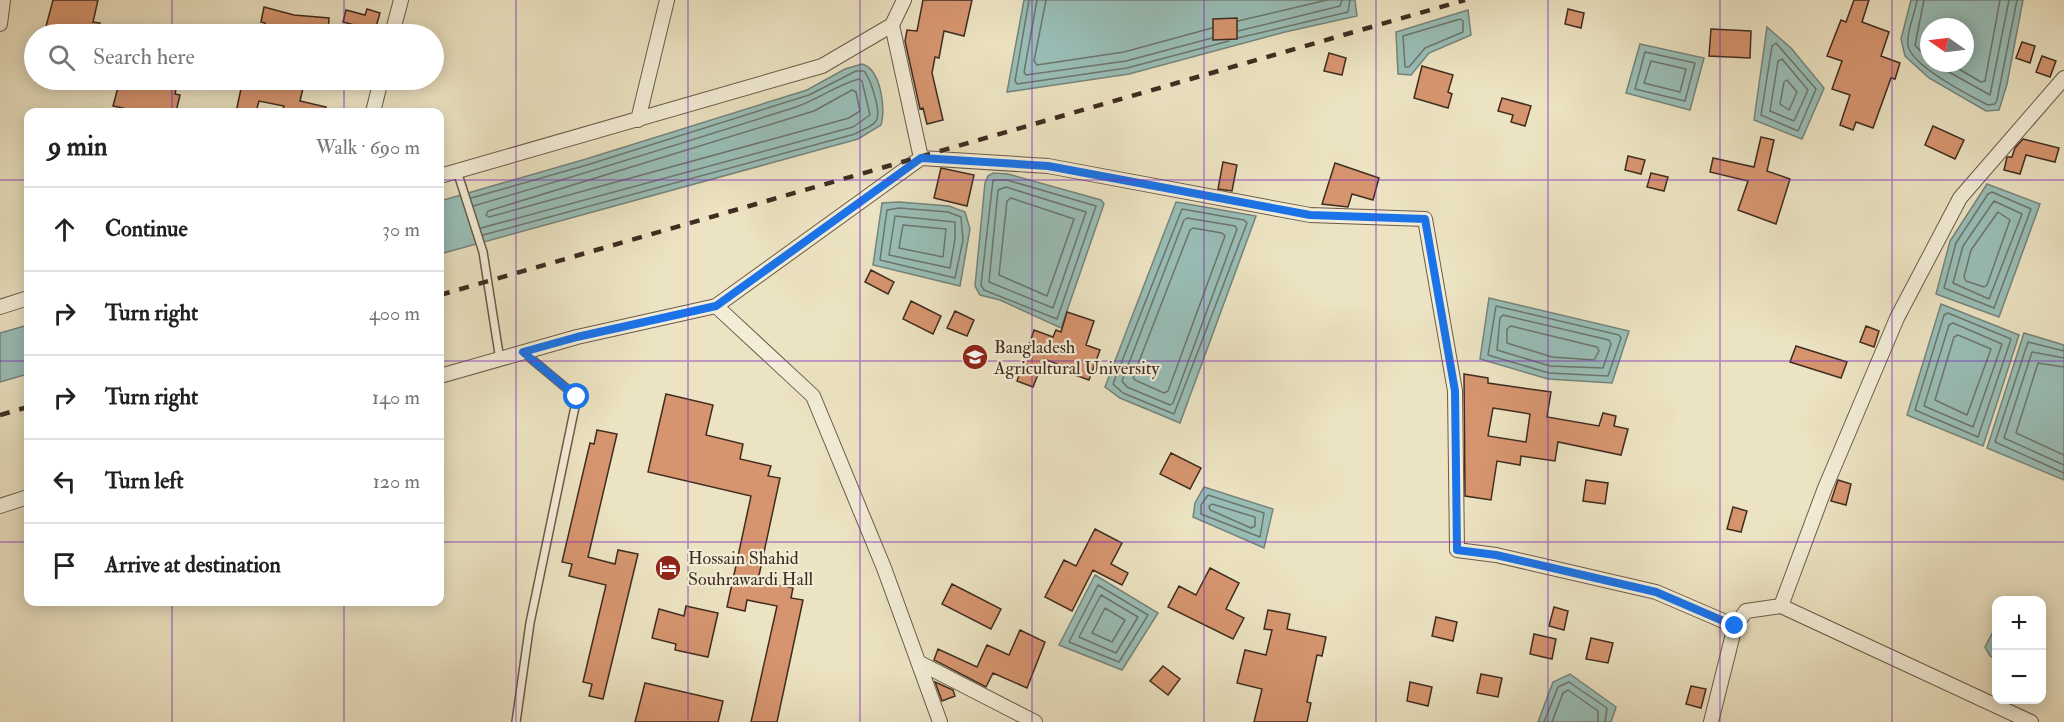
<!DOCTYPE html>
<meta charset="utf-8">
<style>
body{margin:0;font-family:"IM FELL Double Pica",serif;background:#f2f2f2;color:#222}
.controls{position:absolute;right:18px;bottom:18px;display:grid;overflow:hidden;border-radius:12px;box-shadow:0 3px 15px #0003}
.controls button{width:54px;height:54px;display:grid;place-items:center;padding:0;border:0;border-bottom:2px solid #e0e0e0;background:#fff;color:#222;font:30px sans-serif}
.compass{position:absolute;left:1920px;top:18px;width:54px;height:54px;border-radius:50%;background:#fff;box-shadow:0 3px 15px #0003;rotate:284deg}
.stop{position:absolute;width:18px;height:18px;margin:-14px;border:4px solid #1a73e8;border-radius:50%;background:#fff}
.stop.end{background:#1a73e8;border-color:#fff;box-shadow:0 2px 6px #0008}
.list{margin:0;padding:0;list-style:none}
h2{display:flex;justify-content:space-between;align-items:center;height:78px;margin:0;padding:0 24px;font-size:26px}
h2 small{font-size:20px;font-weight:400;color:#767676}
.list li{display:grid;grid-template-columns:39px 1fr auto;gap:18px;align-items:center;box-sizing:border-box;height:84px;padding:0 24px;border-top:2px solid #e0e0e0}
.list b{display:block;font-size:22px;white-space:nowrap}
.list em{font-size:20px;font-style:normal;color:#767676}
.icon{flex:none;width:33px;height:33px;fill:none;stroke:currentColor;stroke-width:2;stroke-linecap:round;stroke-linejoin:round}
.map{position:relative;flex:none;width:2064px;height:722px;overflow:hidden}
.search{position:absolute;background:#fff;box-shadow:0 3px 15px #0003;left:24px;top:24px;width:420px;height:66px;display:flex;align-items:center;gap:15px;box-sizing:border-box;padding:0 21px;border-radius:33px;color:#767676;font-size:22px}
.panel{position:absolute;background:#fff;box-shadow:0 3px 15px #0003;left:24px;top:108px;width:420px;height:498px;border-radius:12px}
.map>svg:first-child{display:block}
.water{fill:#99beb7;stroke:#75847b;stroke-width:1.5;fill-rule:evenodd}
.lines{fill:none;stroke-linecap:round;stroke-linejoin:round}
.shore{stroke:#6c756c;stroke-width:1.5}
.building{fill:#d6956f;stroke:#402c20;stroke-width:1.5;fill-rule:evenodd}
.service-casing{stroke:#6b5a48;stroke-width:10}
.minor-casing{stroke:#6b5a48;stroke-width:16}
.service{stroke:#f3edd7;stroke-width:7}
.minor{stroke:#f3edd7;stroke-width:14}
.rail{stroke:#402c20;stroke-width:4.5;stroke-dasharray:10 10;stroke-linecap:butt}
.route{stroke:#1a73e8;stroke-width:8}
.grid{fill:none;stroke:#7b2cbf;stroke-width:1.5;stroke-opacity:0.55}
.labels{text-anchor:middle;stroke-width:4.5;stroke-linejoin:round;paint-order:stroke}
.poi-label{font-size:18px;fill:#402c20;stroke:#f3edd7;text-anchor:start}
</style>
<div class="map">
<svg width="2064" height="722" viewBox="0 0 2064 722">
<rect width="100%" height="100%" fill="#ece3c2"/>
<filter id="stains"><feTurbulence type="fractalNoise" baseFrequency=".00333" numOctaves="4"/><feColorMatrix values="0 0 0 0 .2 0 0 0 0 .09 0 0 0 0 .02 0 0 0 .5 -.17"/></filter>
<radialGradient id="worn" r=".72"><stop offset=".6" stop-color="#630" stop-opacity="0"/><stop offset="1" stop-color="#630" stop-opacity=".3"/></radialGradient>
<path class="water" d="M1024 0H1355L1357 16 1285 32 1129 74 1007 92Z
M1911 0H2023L2007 84 1999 110 1986 111 1929 78 1905 56 1901 39ZM1929 27H1965V63H1929Z
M1468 10 1471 35 1429 53 1411 75 1398 74 1396 32Z
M1767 27 1791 48 1824 88 1802 139 1754 120Z
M1640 44 1704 58 1690 110 1626 93Z
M862 64C881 69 886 109 881 125L858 139 440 254V201L586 159 807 90 845 69Z
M993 173 1008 174 1101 200 1104 204 1061 328 1000 300 980 295 975 286 985 183 988 176Z
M1987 184 2040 204 1999 317 1936 294 1950 241Z
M899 202 949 206 965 212 970 229 960 286 873 265 882 203Z
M1176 202 1256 216 1180 423 1120 398 1105 387Z
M1489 298 1629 331 1612 383 1548 379 1480 359Z
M1941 304 2019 335 1983 446 1907 415Z
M28 325V374L0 382V333Z
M2024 333 2064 345V480L1987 448Z
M1204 487 1273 509 1264 548 1193 517 1195 503Z
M1095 575 1158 613 1122 670 1059 645Z
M1996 626V659L1990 656 1985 647Z
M1570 674 1616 707 1611 722H1538L1553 682Z"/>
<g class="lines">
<path class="shore" d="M1029 0 1015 81 1017 84 1127 68 1229 41
M1037 0 1024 72 1026 75 1126 61 1212 38
M1046 0 1034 61 1037 65 1124 52 1212 28
M1917 0C1915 15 1906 31 1908 45 1910 65 1970 96 1988 105L1995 104 1997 100 2017 0
M1924 0 1915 45 1929 60
M1460 19 1463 21V32L1425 48 1409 67H1405L1403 36Z
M1238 21 1327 0
M1238 31 1340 6 1342 0
M1238 38 1348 12 1350 0
M1776 43 1816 89 1798 131 1761 115 1772 46Z
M1645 52 1695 63 1685 101 1635 89Z
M1782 59 1808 90 1794 121 1770 111 1778 61Z
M1651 61 1686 69 1680 92 1644 83Z
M1933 63 1990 95 2009 0
M1949 63 1981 82 1985 81 2000 0
M1787 80 1797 92 1789 110 1780 104 1784 82Z
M852 90 856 92 860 111 849 118 489 217 486 215 488 211 814 111Z
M993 180H1007L1096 206 1057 319 984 290 981 285Z
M1006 187 1086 212 1053 308 989 282 998 190Z
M1992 192 2031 209 1994 308 1944 288 1956 243 1988 194Z
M471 198 587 165 809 95 856 71H864C870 78 882 112 876 121 872 127 861 130 855 134L483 235
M1011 198 1074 219 1047 296 999 275 1007 201Z
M1994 201 2022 214 1989 299 1953 283 1963 246Z
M473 206C580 175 686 142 793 108 816 101 836 85 859 79L862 81 870 115 853 127 481 228
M899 208 948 212 961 217 963 240 955 278 880 260 887 210Z
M1182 209 1244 220 1247 223 1174 414 1123 393 1113 384Z
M1998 212 2010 220 1987 285 1984 287 1966 281 1964 277 1971 250Z
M895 216 955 222V239L950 268 889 255Z
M1187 218 1235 226 1237 229 1173 403 1170 405 1127 387 1122 381 1184 220Z
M903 225 946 229 943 257 899 248Z
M1193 228 1222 233 1225 236 1168 391 1164 393 1135 380 1133 377 1190 230Z
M1496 306 1619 335 1621 338 1608 376 1549 373 1488 355Z
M1948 313 2011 339 1978 437 1915 410 1944 315Z
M1503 315 1609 340 1611 344 1603 368 1550 366 1497 350 1500 318Z
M1953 323 2002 344 1973 427 1924 406 1949 325Z
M1511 326 1597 347 1599 351 1594 360 1552 357 1507 343V329Z
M1958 335 1991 349 1967 415 1935 400 1954 337Z
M2064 351 2028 342 1995 442 2064 473
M2064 358 2032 352 2004 438 2064 465
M2064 367 2038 363 2016 433 2064 455
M1208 495 1264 513 1260 537 1201 514V505Z
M1212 504 1255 517V526L1251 528 1210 510 1209 506Z
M1098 585 1148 615 1119 662 1069 642Z
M1101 595 1138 617 1116 653 1079 637Z
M1105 608 1125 620 1112 642 1092 633Z
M1544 722 1558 687 1569 682 1607 708 1605 722
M1552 722 1563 693 1568 690 1598 711V722"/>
</g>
<path class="building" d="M53 0H98L93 22 100 23 97 34H44Z
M923 0H972L964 36 944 31 939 58 935 57 932 73 943 120 927 124 923 108 920 109 905 41 907 30 917 31Z
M1854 0H1869L1862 22 1889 32 1881 56 1900 63 1895 79 1891 78 1873 128 1856 122 1853 130 1840 125 1850 95 1832 89 1842 61 1827 56 1841 20 1846 22Z
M264 7 294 15 329 18 328 34H262L265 23 261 22Z
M367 9 380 13 374 34H360L362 27 343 22 346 10 365 15Z
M1568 9 1584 13 1581 28 1565 24Z
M1237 18V39L1213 40V19Z
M1711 29 1751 31 1750 58 1709 56Z
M2022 42 2035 46 2030 63 2016 58Z
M1329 53 1346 58 1342 75 1324 71Z
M2042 56 2056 61 2050 77 2036 72Z
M1422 66 1453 75 1448 92 1452 94 1448 108 1414 98Z
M120 80H170L168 87 176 89 175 94 180 95 176 112H141L113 106Z
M253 80H305L300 101 326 107 325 112H282L284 106 259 101 256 112H236L242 84 251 87Z
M1502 98 1531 106 1525 126 1511 122 1513 115 1498 111Z
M1933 126 1964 140 1955 159 1925 145Z
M1761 137 1774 140 1767 171 1790 179 1776 224 1738 210 1748 181 1710 172 1713 158 1754 167Z
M2023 139 2059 148 2055 162 2026 155 2020 174 2004 170 2007 157H2012L2015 148Z
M1628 156 1645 160 1641 174 1625 170Z
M1223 162 1237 165 1232 191 1218 189Z
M1335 163 1379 178 1373 200 1352 194 1348 207 1322 204Z
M941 168 974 175 967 206 934 198Z
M1651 173 1668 177 1664 191 1647 187Z
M871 270 894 282 888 294 865 282Z
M911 301 941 316 933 334 903 319Z
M955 311 974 320 967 336 947 328Z
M1067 312 1094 321 1086 345 1100 350 1089 380 1075 375 1076 371 1044 359 1033 387 1017 381 1034 330 1053 337 1056 330 1061 332Z
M1866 326 1879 331 1874 347 1860 342Z
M1796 346 1847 362 1841 378 1790 362Z
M1464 374 1488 378V383L1551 392 1547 417 1599 426 1603 413 1616 416 1614 426 1628 429 1621 455 1558 442 1555 461 1521 456 1520 465 1497 461 1491 500 1465 496ZM1493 408 1530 414 1526 442 1488 436Z
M666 394 713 405 706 435 743 444 740 459 771 466 768 476 780 478 758 580 793 588 791 598 803 600 777 722H751L777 606 747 600 745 611 727 607 751 496 648 472Z
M597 430 617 434 588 557 615 564 618 550 638 554 603 699 589 696 592 684 583 682 606 585 569 576 572 564 562 562 590 443 594 444Z
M1171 453 1201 468 1190 489 1160 474Z
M1586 480 1608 483 1605 504 1583 501Z
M1838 480 1851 484 1846 505 1831 501Z
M1733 507 1747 511 1741 532 1727 529Z
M1095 529 1122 543 1111 564 1128 573 1122 585 1093 570 1072 611 1045 597 1064 560 1076 566Z
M1210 568 1239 583 1226 609 1244 618 1233 639 1168 607 1179 586 1196 595Z
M952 584 1001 609 991 629 942 604Z
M686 606 718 613 708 657 675 650 676 644 652 638 659 609 684 616Z
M1554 607 1568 611 1564 630 1549 626Z
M1268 610 1290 614 1287 629 1326 637 1322 656 1317 655 1307 702 1311 703 1307 722H1254L1262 689 1237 683 1245 650 1266 655 1272 630 1264 629Z
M1436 617 1457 622 1453 641 1432 636Z
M1020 630 1045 642 1027 688 993 673 986 687 934 660 938 649 977 667 987 645 1009 655Z
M1534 634 1556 639 1552 659 1530 654Z
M1591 638 1613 643 1608 663 1586 659Z
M1163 666 1180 679 1168 695 1150 681Z
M1481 674 1502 678 1498 697 1477 693Z
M935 682 953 690 955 696 942 701Z
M1410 682 1432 687 1428 706 1407 701Z
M645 683 723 701 718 722H635Z
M1691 686 1706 689 1701 708 1686 704Z"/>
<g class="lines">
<g class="service-casing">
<path id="service" d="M457 171 483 252 500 360
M516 722 530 623 577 397 523 352"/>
</g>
<g class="minor-casing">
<path id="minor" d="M0 24 3 0
M392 34 401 0
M373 112 381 80
M638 120 667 0
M921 158 1048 166 1310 215 1425 219 1455 391 1457 550 1496 555 1656 592 1735 626 1746 611 1781 606 2031 722
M440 176 822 66 892 25 904 0
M716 306 921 158 892 25
M0 307 28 298
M440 376 577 337 716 306 813 396 884 568 940 722
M0 506 28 497
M1781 606 1825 488 1897 318 1960 198 2064 78
M918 662 1035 722
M1711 722 1735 626"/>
</g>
<use href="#service" class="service"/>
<use href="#minor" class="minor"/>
<path class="rail" d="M440 295 1465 0
M0 415 28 407"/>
</g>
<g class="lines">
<path class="route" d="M577 397 523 352 577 337 716 306 921 158 1048 166 1310 215 1425 219 1455 391 1457 550 1496 555 1656 592 1735 626"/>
</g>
<path class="grid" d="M172 0V34M344 0V34M516 0V722M688 0V722M860 0V722M1032 0V722M1204 0V722M1376 0V722M1548 0V722M1720 0V722M1892 0V722M172 80V112M344 80V112M0 180H28M440 180H2064M0 361H28M440 361H2064M0 542H28M440 542H2064M172 602V722M344 602V722"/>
<defs>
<g id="university-disc" transform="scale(1.35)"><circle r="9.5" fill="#8f2418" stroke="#f3edd7"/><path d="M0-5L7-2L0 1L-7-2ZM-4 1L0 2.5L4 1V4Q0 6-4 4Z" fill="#fff"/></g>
<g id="hotel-disc" transform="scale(1.35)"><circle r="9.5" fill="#8f2418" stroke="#f3edd7"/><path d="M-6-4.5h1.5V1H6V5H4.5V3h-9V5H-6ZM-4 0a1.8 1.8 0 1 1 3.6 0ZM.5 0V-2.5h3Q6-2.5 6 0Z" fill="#fff"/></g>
</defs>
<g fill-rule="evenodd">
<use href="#university-disc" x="975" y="357"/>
<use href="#hotel-disc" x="668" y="568"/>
</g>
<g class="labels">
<g class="poi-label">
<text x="994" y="353">Bangladesh<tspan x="994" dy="21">Agricultural University</tspan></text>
<text x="688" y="564">Hossain Shahid<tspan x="688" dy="21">Souhrawardi Hall</tspan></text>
</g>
</g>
<rect width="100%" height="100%" filter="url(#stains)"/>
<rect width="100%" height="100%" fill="url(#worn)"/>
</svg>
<div class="controls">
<button>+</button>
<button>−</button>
</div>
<svg class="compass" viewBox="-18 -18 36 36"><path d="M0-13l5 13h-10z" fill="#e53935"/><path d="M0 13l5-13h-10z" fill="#767676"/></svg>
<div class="stop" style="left:577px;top:397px"></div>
<div class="stop end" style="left:1735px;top:626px"></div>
<div class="search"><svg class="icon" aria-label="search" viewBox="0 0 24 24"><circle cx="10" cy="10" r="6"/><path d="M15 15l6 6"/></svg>Search here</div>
<section class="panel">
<h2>9 min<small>Walk · 690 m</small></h2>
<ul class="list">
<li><svg class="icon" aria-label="ahead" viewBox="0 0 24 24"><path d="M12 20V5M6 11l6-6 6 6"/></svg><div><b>Continue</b></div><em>30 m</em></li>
<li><svg class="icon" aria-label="right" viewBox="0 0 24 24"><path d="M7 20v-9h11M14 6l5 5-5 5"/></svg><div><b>Turn right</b></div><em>400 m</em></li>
<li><svg class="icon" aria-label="right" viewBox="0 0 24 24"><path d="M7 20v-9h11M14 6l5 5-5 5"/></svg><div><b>Turn right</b></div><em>140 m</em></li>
<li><svg class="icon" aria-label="left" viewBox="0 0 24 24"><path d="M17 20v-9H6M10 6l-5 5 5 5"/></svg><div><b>Turn left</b></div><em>120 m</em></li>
<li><svg class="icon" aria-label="arrive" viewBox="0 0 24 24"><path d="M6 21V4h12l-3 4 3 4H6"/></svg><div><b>Arrive at destination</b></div></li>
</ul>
</section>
</div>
